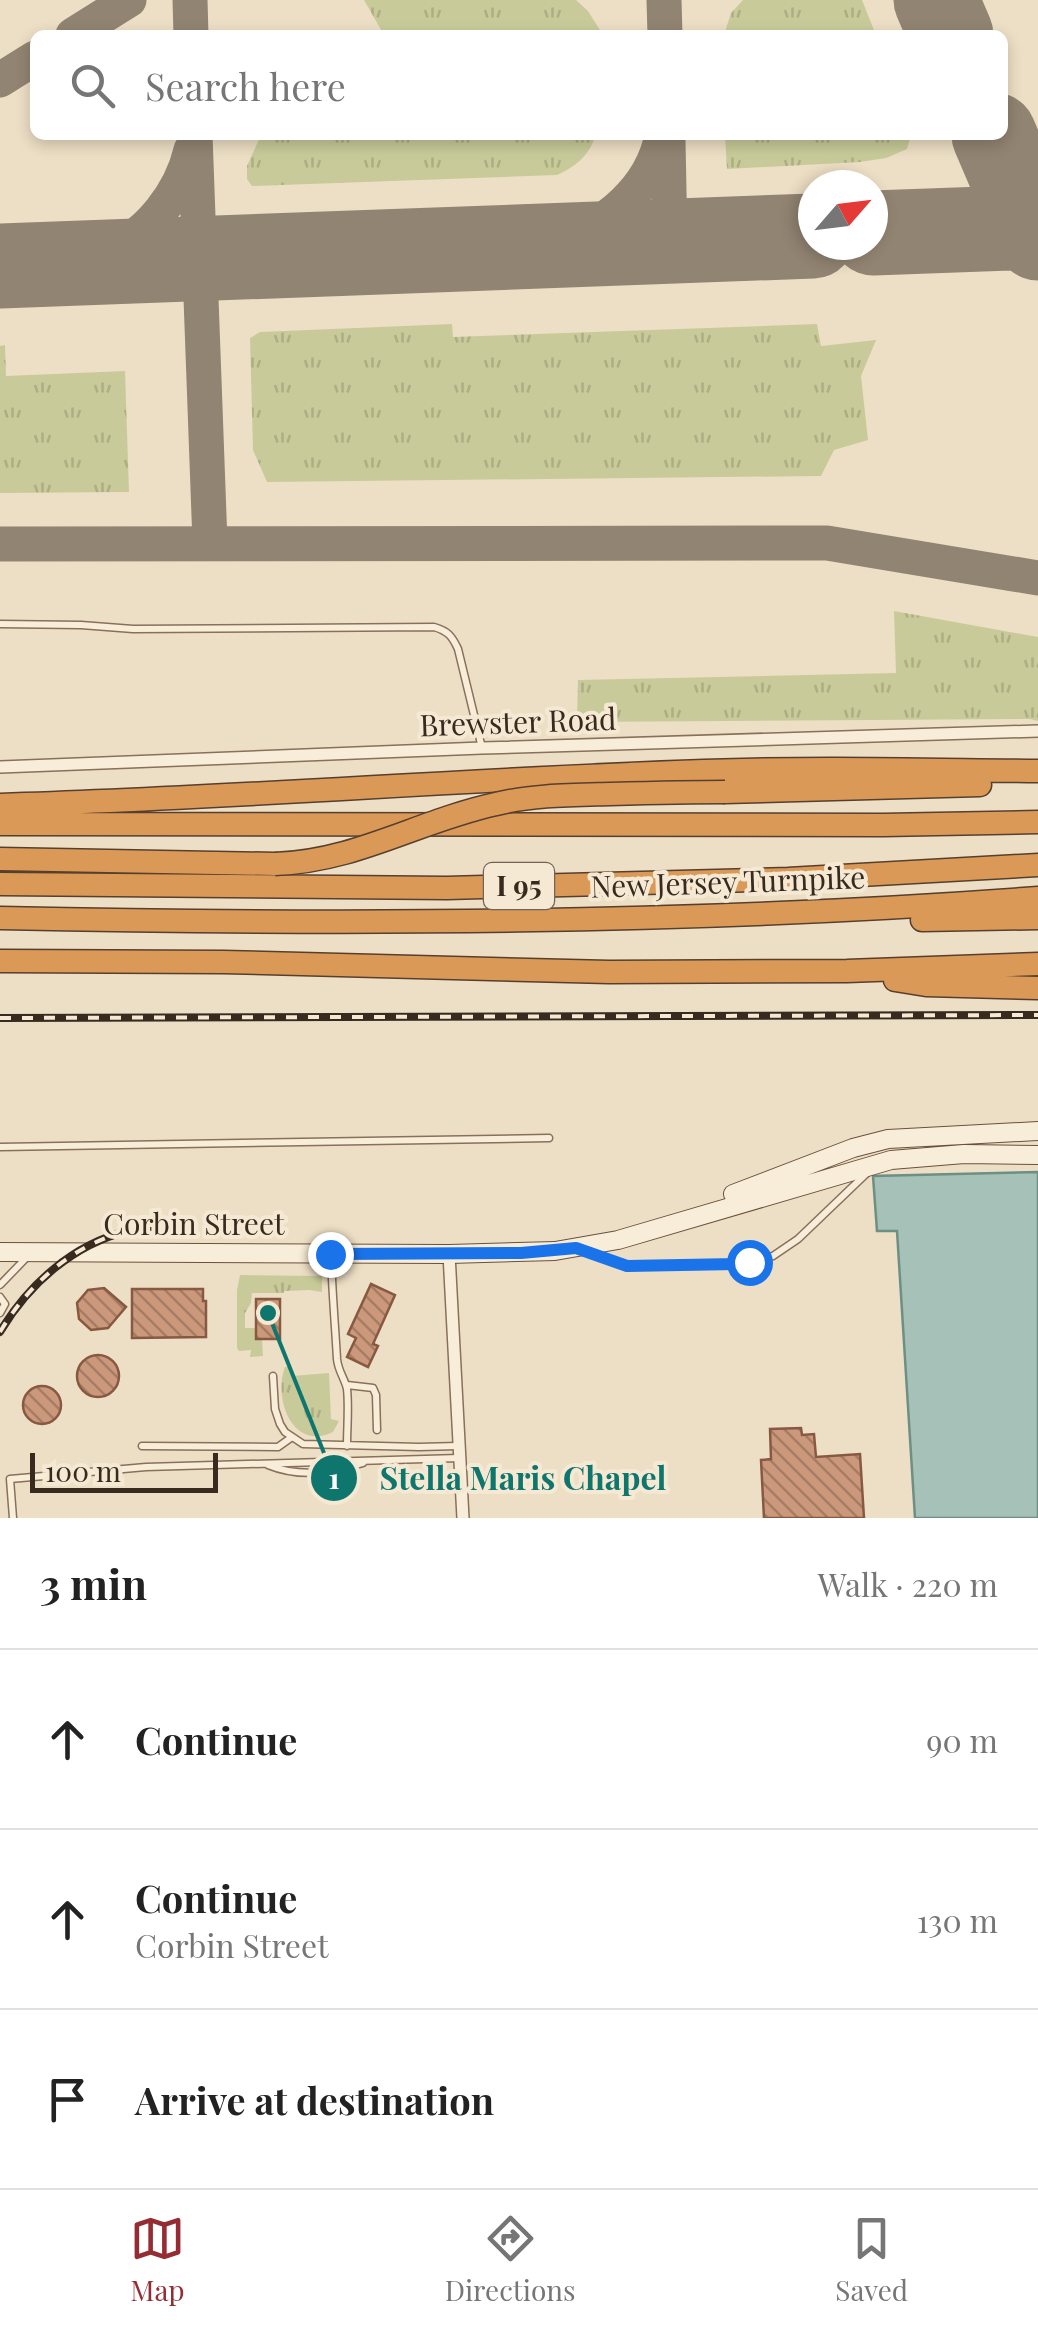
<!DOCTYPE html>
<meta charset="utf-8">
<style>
body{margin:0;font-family:"Playfair Display",serif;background:#f2f2f2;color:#222}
.compass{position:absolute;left:798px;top:170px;width:90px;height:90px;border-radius:50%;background:#fff;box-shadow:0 5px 15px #0003;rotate:62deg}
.scale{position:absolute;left:30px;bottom:25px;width:188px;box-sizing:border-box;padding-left:10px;border:5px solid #382a1f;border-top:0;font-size:28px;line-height:35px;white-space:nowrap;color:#382a1f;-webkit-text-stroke:8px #f5e9d4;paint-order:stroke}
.stop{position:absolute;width:30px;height:30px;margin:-22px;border:8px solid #1a73e8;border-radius:50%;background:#fff}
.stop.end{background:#1a73e8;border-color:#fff;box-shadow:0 2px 10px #0008}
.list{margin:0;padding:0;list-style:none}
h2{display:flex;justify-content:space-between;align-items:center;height:130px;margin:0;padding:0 40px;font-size:42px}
h2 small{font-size:32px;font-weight:400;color:#767676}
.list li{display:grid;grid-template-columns:65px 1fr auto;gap:30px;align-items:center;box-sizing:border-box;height:180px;padding:0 40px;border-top:2px solid #e0e0e0}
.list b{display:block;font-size:38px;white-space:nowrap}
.list p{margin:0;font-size:32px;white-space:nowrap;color:#767676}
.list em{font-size:32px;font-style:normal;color:#767676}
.icon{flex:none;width:55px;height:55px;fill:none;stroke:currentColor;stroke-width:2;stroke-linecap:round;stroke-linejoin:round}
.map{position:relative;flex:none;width:1038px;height:1518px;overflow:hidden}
.search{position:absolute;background:#fff;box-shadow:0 5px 15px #0003;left:30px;right:30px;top:30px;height:110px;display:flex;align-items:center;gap:25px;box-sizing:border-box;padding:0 35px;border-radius:15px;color:#767676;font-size:38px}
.sheet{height:670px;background:#fff}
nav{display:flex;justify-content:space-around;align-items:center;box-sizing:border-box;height:140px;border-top:2px solid #e0e0e0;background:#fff;font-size:28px;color:#767676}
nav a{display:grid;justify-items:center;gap:5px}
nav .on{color:#962c33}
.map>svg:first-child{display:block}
.grass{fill:url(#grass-tufts)}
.water{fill:#a6c1b7;stroke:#6d8f84;stroke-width:2.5}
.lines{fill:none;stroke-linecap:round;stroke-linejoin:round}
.taxiway{stroke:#928472;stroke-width:35}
.runway{stroke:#928472;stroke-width:85}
.building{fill:url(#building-back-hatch);stroke:#875941;stroke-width:2.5}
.lane-casing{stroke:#88705b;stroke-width:9}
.street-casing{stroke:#88705b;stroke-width:14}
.secondary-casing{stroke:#6a513e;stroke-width:20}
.highway-casing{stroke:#563f2f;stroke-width:25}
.lane{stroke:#f8edd8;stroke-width:6}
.street{stroke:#f8edd8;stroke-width:11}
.secondary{stroke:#f8edd8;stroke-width:18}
.highway{stroke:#db9957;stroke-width:22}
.rail-casing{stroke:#382a1f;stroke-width:8}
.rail{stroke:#f5e9d4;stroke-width:4;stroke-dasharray:11;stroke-linecap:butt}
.highway-bridge-casing{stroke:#563f2f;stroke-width:25;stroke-linecap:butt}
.highway-bridge{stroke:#db9957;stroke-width:22}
.route{stroke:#1a73e8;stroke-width:12}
.labels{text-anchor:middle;stroke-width:8;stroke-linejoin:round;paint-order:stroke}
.shield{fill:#f5e9d4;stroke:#716355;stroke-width:2.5}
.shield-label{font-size:28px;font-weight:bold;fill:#382a1f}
.street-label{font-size:30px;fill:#382a1f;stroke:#f5e9d4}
.leader{fill:none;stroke:#0f766e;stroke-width:4}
.callout-dot{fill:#0f766e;stroke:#f5e9d4;stroke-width:4}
.mark-label{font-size:30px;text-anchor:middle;font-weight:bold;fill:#fff}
.callout-label{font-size:32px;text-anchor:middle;font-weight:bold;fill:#0f766e;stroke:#f5e9d4;stroke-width:8;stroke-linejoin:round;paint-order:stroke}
</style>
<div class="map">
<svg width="1038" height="1518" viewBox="0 0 1038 1518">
<defs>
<pattern id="grass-tufts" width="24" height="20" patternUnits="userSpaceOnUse" patternTransform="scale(2.5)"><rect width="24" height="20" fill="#c8cb99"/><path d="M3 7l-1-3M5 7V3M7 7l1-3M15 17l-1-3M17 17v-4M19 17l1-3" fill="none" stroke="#adae83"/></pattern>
<pattern id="building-back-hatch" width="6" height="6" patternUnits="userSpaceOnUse" patternTransform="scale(2.5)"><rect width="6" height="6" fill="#cb987b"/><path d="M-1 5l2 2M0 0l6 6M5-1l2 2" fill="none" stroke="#a67c64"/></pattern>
</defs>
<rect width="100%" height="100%" fill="#eddfc5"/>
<path class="grass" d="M364 0H576L588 11 603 35H384Z
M743 0H862L876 35H724L731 13Z
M261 135H292L300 139 303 135H596C589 155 577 166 557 175L252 186 247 179V166Z
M725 135H911L907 149 886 158 860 162 727 169Z
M452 324 453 337 817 324 821 346 876 340 861 376 868 440 834 450 821 476 267 482 253 450 250 338 260 332Z
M5 345 6 376 125 371 129 492 0 493V346Z
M894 611 1038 637V721L1030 719 577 722 578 680 896 673Z
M240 1275 322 1276V1292L309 1290 284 1291V1293H252L251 1303 245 1313V1328H256V1339H262L263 1356 250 1357 251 1350 239 1351 237 1348V1290Z
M285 1367H292V1376L329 1373 331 1419 339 1421 333 1432C292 1452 273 1398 285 1367Z"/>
<path class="water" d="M1038 1172V1518H915L897 1231H877L873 1176Z"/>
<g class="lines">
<path class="taxiway" d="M190 0 191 35
M664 0 665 35
M73 35 129 0
M0 80 35 58
M195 135 210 543
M668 141 670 241
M518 247C530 245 544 245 557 241 607 226 652 188 662 135
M37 265C60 262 87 261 108 252 149 234 181 193 191 150
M0 544 827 543 1038 578"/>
<path class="runway" d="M936 0 951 35
M994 135 1038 238
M873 233 1038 227
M0 266 813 236"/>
</g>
<path class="building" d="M371 1284 395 1295 373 1344 378 1346 368 1367 347 1357 356 1338 348 1334Z
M104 1288 126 1307 108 1328 91 1330 79 1319 77 1303 88 1290Z
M132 1289H203V1301H206V1337L132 1338Z
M256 1299H280V1339H256Z
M77 1376a21 21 0 1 1 42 0a21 21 0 1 1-42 0Z
M23 1405a19 19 0 1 1 38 0a19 19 0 1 1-38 0Z
M801 1428 802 1435 814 1434 816 1457 860 1454 864 1518H764L761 1460 771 1459 770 1429Z"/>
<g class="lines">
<g class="lane-casing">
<path id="lane" d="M0 624 81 625 133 629 434 627C448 631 452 636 458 649L482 748
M0 1147 549 1138
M586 1252 627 1266 736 1264 773 1256 798 1239 868 1172
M331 1255C332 1290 335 1324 337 1359 338 1371 345 1379 347 1389 349 1407 347 1427 347 1446
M0 1285 27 1257
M0 1297 5 1304 0 1313
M273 1376 275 1409 280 1424 285 1432 303 1444 419 1447 458 1446
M347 1385 373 1388 376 1395 377 1430
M142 1446 278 1447 292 1437
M268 1465C300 1478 331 1473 363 1463
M13 1518 10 1479 146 1467 459 1458"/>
</g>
<g class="street-casing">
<path id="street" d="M0 767 482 748 1038 731
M449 1254 463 1518"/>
</g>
<g class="secondary-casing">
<path id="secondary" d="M733 1194 853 1148 888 1139 1038 1131
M0 1252 449 1254 555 1251 618 1240 891 1160 964 1154 1038 1155"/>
</g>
<g class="highway-casing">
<path id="highway" d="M725 792 980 785
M0 805C235 798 469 779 704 771 816 767 927 770 1038 771
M0 824 883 825 1038 822
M0 859 275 864
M0 884 447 888 788 879 1038 865
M0 918C346 925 693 924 1038 898
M922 920 1038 918
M0 961 223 962 609 972 847 971 1038 964
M895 980 926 985 1038 988"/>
</g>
<use href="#lane" class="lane"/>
<use href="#street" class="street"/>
<use href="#secondary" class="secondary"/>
<use href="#highway" class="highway"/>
<g class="rail-casing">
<path id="rail" d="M0 1018 1038 1015
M0 1332C28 1285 73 1244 128 1231 149 1227 170 1226 191 1225"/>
</g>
<use href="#rail" class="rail"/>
<g class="highway-bridge-casing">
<path id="highway-bridge" d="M275 864C357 861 418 821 496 804 533 795 571 795 610 794 648 793 687 792 725 792"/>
</g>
<use href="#highway-bridge" class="highway-bridge"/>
</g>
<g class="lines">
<path class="route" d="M330 1254 521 1253 576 1248 627 1266 736 1264 749 1262"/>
</g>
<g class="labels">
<rect class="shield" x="484" y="863" width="70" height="46" rx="8"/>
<g class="shield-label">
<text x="519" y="896">I 95</text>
</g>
<g class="street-label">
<text transform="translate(518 723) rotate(-2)" y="10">Brewster Road</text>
<text transform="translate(728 883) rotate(-2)" y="10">New Jersey Turnpike</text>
<text x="194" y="1235">Corbin Street</text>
</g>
</g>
<path class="leader" d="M268 1313L334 1478"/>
<g class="callout-dot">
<circle cx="268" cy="1313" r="10"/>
<circle cx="334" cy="1478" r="25"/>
</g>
<g class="mark-label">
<text x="334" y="1489">1</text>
</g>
<g class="callout-label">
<text x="523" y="1490">Stella Maris Chapel</text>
</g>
</svg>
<svg class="compass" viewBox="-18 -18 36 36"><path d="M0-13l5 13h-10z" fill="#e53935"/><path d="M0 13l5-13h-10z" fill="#767676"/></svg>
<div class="scale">100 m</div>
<div class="stop" style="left:749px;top:1262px"></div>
<div class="stop end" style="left:330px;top:1254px"></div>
<div class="search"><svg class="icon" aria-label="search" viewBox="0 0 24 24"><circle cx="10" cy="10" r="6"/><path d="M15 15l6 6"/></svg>Search here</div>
</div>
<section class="sheet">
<h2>3 min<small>Walk · 220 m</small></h2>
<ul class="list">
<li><svg class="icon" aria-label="ahead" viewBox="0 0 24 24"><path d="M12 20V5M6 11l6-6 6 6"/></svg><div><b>Continue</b></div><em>90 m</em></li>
<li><svg class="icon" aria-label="ahead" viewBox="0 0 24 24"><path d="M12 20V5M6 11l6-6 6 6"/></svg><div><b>Continue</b><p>Corbin Street</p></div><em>130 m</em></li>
<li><svg class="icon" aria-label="arrive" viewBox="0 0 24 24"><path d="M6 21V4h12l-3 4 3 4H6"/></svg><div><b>Arrive at destination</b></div></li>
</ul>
</section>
<nav>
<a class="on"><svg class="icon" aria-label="map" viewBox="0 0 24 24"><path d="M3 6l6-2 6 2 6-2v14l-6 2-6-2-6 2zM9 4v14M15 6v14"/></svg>Map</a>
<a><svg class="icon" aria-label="directions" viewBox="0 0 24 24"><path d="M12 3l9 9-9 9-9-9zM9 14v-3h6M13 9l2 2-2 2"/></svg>Directions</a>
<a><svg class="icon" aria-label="saved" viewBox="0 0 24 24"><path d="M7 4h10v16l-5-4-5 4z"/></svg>Saved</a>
</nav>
